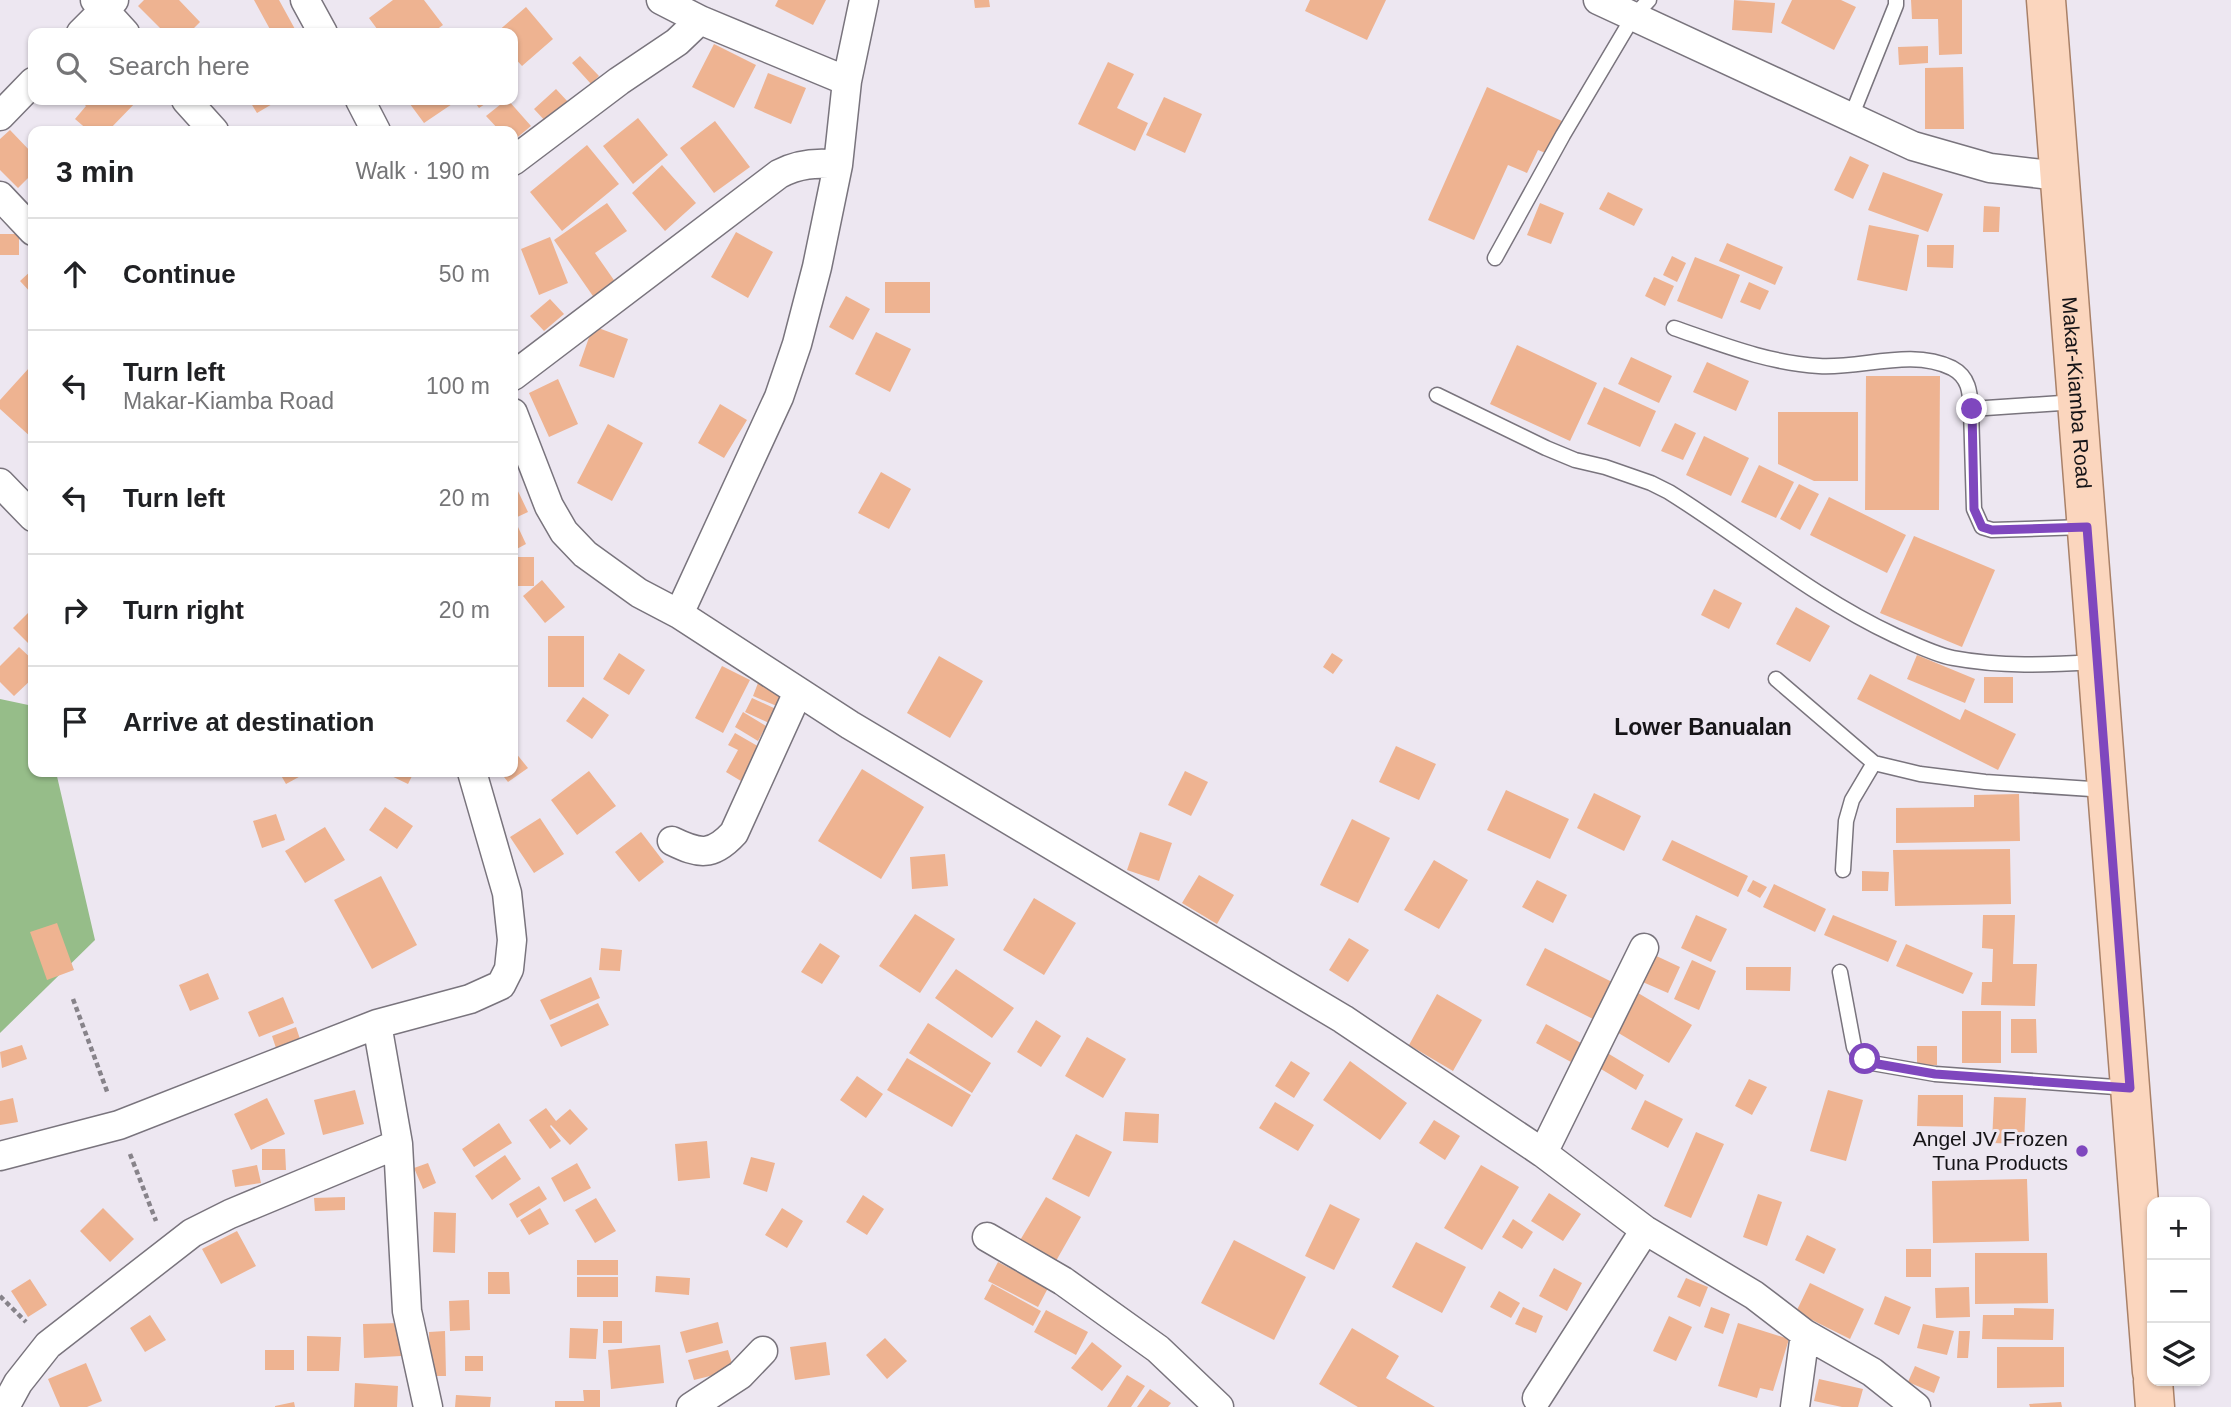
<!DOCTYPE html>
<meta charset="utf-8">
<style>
body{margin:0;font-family:Helvetica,sans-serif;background:#f2f2f2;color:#202124}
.controls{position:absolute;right:21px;bottom:21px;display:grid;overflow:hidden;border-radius:14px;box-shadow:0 2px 5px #0004}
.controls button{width:63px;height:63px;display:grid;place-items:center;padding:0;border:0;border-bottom:2px solid #e0e0e0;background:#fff;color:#202124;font:35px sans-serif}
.stop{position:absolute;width:21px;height:21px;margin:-16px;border:5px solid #7f47be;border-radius:50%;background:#fff}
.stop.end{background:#7f47be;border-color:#fff;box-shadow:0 2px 7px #0008}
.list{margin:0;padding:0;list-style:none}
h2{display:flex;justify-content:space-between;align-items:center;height:91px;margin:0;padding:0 28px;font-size:30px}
h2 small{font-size:23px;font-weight:400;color:#757577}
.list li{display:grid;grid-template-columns:46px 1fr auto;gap:21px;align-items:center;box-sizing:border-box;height:112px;padding:0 28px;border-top:2px solid #e0e0e0}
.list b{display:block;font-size:26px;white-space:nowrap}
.list p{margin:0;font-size:23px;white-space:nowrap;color:#757577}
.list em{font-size:23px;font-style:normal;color:#757577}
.icon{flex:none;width:38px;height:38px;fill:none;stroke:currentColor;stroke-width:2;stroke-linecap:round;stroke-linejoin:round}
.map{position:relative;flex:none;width:2231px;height:1407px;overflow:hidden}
.search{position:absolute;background:#fff;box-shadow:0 2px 5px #0004;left:28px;top:28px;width:490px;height:77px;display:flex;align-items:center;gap:18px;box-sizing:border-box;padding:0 24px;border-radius:14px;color:#757577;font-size:26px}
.panel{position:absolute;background:#fff;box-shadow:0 2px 5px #0004;left:28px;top:126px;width:490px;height:651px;border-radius:14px}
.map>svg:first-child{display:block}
.forest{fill:#96bd89}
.building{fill:#eeb391}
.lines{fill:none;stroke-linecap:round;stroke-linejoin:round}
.service-casing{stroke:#79747d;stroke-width:17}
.minor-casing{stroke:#79747d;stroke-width:31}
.primary-casing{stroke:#a98168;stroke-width:41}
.path{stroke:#87838a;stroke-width:4.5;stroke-dasharray:5 3.5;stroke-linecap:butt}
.service{stroke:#fff;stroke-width:14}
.minor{stroke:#fff;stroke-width:28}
.primary{stroke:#fbd6be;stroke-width:38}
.route{stroke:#7f47be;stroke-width:9}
.poi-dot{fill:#7f47be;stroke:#ede7f1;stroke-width:2.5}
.labels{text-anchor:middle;stroke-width:6;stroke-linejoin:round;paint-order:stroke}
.street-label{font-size:21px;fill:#161417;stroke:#ede7f1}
.poi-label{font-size:21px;fill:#161417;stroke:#ede7f1;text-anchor:end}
.neighbourhood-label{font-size:23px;font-weight:bold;fill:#161417;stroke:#ede7f1}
</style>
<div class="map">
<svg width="2231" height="1407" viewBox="0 0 2231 1407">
<rect width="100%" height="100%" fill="#ede7f1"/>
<path class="forest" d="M0 699 33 706V772H56L95 940 0 1033Z"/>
<path class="building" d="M144 0H179L200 22 189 33H165L138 6Z
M254 0H279L296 31 272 33Z
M393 0H424L443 25 432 33H380L369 18Z
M778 0H826L813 25 775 6Z
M974 0H989L990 7 975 8Z
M1310 0H1386L1367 40 1305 11Z
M1734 0 1775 3 1772 33 1732 30Z
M1792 0H1841L1856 7 1834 50 1781 23Z
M1911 0H1962V54L1939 55 1938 19H1912Z
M526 7 553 39 522 66 513 56V33H496Z
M714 44 756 65 734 108 692 87Z
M1928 46V63L1899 65 1898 47Z
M580 56 599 76 591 84 572 63Z
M1108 62 1134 74 1117 108 1148 123 1135 151 1078 124Z
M1963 67 1964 129H1925V68Z
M768 73 806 88 791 124 754 108Z
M1487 87 1562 121 1548 154 1538 150 1527 173 1508 165 1474 240 1428 220Z
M556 89 569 103 548 124 534 109Z
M1164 97 1202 114 1185 153 1146 135Z
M80 100H138L108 131H89L75 119 86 106Z
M249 100H279L257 113Z
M407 100H458L424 123Z
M473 100H491L479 108Z
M506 100H508L531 126 513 141V131H500L486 116Z
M638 118 668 155 633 184 603 146Z
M715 121 750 167 714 193 680 148Z
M10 130 33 154V173L18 188 0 170V139Z
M587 145 619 184 562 231 530 192Z
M1850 156 1869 165 1853 199 1834 190Z
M662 165 696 203 665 231 632 193Z
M1883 172 1943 194 1928 232 1868 210Z
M1608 192 1643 209 1634 226 1599 209Z
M607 203 627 231 595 253 616 283 595 299 554 240Z
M1540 203 1564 213 1551 244 1527 235Z
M1984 206 2000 207 1999 232H1983Z
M1869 225 1919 235 1907 291 1857 280Z
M736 232 773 252 748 298 711 277Z
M0 234H19V255H0Z
M550 237 568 283 539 295 521 249Z
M1727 243 1783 267 1775 285 1719 261Z
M1927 245H1954L1953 268 1927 267Z
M1672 256 1686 263 1677 282 1663 275Z
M1695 257 1740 275 1722 319 1677 301Z
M33 269V295L20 281Z
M1654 277 1674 286 1665 306 1645 296Z
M885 282H930V313H885Z
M1749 282 1769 291 1760 310 1740 302Z
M846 296 870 309 853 340 829 327Z
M550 299 564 314 544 331 530 316Z
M593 326 628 339 614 378 579 366Z
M876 332 911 349 890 392 855 374Z
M1517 345 1597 383 1570 441 1490 404Z
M1631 357 1672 376 1659 403 1618 384Z
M1707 362 1749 381 1736 411 1693 392Z
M29 368 33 372 32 438 0 409V400Z
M1866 376H1940L1939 510H1865Z
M558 379 578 424 549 437 529 393Z
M1604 387 1656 411 1640 447 1587 424Z
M720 404 747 420 724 458 698 443Z
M1778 412H1858V481H1814L1778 464Z
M1675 423 1696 433 1683 460 1661 451Z
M608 424 643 443 612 501 577 483Z
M1704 436 1749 458 1731 496 1686 475Z
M1759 465 1794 482 1776 518 1741 502Z
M881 472 911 489 889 529 858 513Z
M1799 484 1819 494 1800 530 1780 519Z
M516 487 528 512 513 519V488Z
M1829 497 1906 535 1887 573 1810 535Z
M518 527 526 544 513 551V530Z
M1914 536 1995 570 1962 647 1880 613Z
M513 557H534V586H513Z
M542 580 565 607 545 623 523 596Z
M1714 589 1742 603 1729 629 1701 615Z
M1796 607 1830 626 1810 662 1776 644Z
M33 608V648L13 628Z
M548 636H584V687H548Z
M19 647 33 660V678L14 696 0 682V666Z
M619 653 645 670 629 695 603 679Z
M1332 653 1343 660 1333 674 1323 667Z
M1917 655 1975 679 1965 703 1907 679Z
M939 656 983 681 950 738 907 713Z
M722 666 750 680 723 733 695 718Z
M1870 674 1960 720 1965 709 2016 734 1998 770 1857 699Z
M1984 677H2013V703H1984Z
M758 683 785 695 779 707 753 696Z
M583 697 609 715 592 739 566 721Z
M752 698 776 709 769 723 745 712Z
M743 712 766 726 758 741 735 727Z
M735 733 761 748 741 781 726 772 738 750 728 745Z
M1396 746 1436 764 1419 800 1379 782Z
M515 752 528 768 508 782 500 772H513V754Z
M862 769 924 807 881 879 818 841Z
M589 771 616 806 577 835 551 800Z
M1185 771 1208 782 1191 816 1168 805Z
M279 772H308L286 784Z
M383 772H414L408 784Z
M1506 790 1569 819 1550 859 1487 830Z
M1594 793 1641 816 1624 851 1577 828Z
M2019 794 2020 841 1896 843V808L1974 807V795Z
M385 807 413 826 397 849 369 830Z
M276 814 285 840 262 848 253 821Z
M540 818 564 854 534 873 510 837Z
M1352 819 1390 838 1358 903 1320 885Z
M325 827 345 860 305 883 285 851Z
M641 832 664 862 639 882 615 852Z
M1140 832 1172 843 1159 881 1127 870Z
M1672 840 1748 876 1738 897 1662 860Z
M2010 849 2011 904 1895 906 1893 850Z
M945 854 948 886 912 889 910 857Z
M1434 860 1468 880 1439 929 1404 910Z
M1862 871 1889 872 1888 891H1862Z
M1199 875 1234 895 1217 924 1182 903Z
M381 876 417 945 372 969 334 900Z
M1537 880 1567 895 1553 923 1522 907Z
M1753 880 1767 887 1760 898 1747 891Z
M1774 884 1826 909 1815 932 1763 907Z
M1034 898 1076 923 1044 975 1003 950Z
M915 914 955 939 920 993 879 966Z
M1696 915 1727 929 1711 962 1681 948Z
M1833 915 1897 941 1888 962 1824 935Z
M1983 915H2015L2013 964H2037L2035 1006 1981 1005 1982 982H1992L1993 949 1982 948Z
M57 923 74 970 47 980 30 932Z
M1349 938 1369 950 1348 982 1329 970Z
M820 943 840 956 822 984 801 972Z
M1906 944 1973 973 1963 994 1896 966Z
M601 948 622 950 620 971 599 970Z
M1545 948 1612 982 1593 1019 1526 985Z
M1650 953 1680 967 1668 993 1638 980Z
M1692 960 1716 971 1699 1010 1674 999Z
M1746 967H1791L1790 991 1746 990Z
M956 969 1014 1008 992 1038 935 998Z
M208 973 219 999 190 1011 179 985Z
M591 977 600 998 550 1020 540 1000Z
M1633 990 1692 1025 1669 1063 1610 1028Z
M1437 994 1482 1020 1453 1071 1409 1045Z
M283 997 294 1023 259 1037 248 1012Z
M598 1003 609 1025 561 1047 550 1025Z
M1962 1011H2001V1063H1962Z
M2011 1019H2036L2037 1053H2011Z
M1036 1020 1061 1036 1041 1067 1017 1052Z
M928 1023 991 1063 972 1093 909 1053Z
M1546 1024 1581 1043 1571 1062 1536 1043Z
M296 1027 301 1042 277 1051 272 1036Z
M1087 1037 1126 1059 1103 1098 1065 1076Z
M22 1045 27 1059 2 1068 0 1052Z
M1917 1046H1937V1065L1917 1066Z
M1604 1051 1644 1075 1636 1090 1596 1066Z
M907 1058 971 1095 952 1127 887 1090Z
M1291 1061 1310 1073 1294 1098 1275 1086Z
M1350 1061 1407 1103 1380 1140 1323 1100Z
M857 1076 883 1094 866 1118 840 1100Z
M1749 1079 1767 1087 1752 1115 1735 1106Z
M355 1090 364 1124 323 1135 314 1100Z
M1828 1090 1863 1100 1846 1161 1810 1151Z
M1918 1095H1963V1127L1917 1126Z
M1994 1097 2026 1098 2024 1144 1992 1143Z
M13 1098 18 1122 0 1125V1101Z
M267 1098 285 1134 251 1150 234 1114Z
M1645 1100 1683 1119 1668 1148 1631 1129Z
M1275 1102 1314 1125 1298 1151 1259 1128Z
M546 1108 556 1121 570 1109 588 1129 570 1145 551 1125 550 1126 561 1141 550 1149 529 1120Z
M1125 1112 1159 1114 1158 1143 1123 1141Z
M1434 1120 1460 1136 1445 1160 1419 1143Z
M499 1123 512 1143 474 1167 462 1149Z
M1696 1132 1724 1144 1691 1218 1664 1206Z
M1076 1134 1112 1152 1089 1197 1052 1179Z
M707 1141 710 1178 678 1181 675 1144Z
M262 1149H285L286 1170H262Z
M505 1155 521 1179 492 1200 475 1176Z
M751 1157 775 1163 767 1192 743 1184Z
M428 1163 436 1183 423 1189 414 1168Z
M577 1163 591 1188 564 1202 551 1178Z
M257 1165 261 1183 235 1187 232 1170Z
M1481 1165 1519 1187 1482 1250 1444 1228Z
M2027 1179 2029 1241 1933 1243 1932 1181Z
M539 1186 547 1199 517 1218 509 1204Z
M1549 1193 1581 1214 1563 1241 1531 1221Z
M1758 1194 1782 1202 1767 1246 1743 1237Z
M863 1195 884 1209 867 1235 846 1222Z
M345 1197V1210L315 1211 314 1198Z
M1046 1197 1081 1217 1052 1268 1016 1247Z
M596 1198 616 1231 595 1243 575 1210Z
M1330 1204 1360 1219 1334 1270 1305 1256Z
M103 1208 134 1239 110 1262 80 1231Z
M540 1208 549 1224 529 1235 520 1220Z
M782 1208 803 1221 787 1248 765 1235Z
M434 1212 456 1213 455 1253 433 1252Z
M1513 1219 1533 1232 1522 1249 1502 1237Z
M237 1231 256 1266 221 1284 202 1249Z
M1807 1235 1836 1249 1824 1274 1795 1260Z
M1234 1240 1306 1277 1274 1340 1201 1303Z
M1416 1242 1466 1267 1442 1313 1392 1287Z
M1906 1249H1931V1277H1906Z
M1975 1253H2047L2048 1303 1975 1304Z
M577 1260H618V1275H577Z
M998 1262 1048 1288 1038 1307 988 1281Z
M1554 1268 1582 1283 1567 1311 1539 1296Z
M488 1272H509L510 1294H488Z
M656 1276 690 1278 689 1295 655 1292Z
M577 1277H618V1297H577Z
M1686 1278 1708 1287 1700 1307 1677 1297Z
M30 1279 47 1305 28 1317 11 1291Z
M1810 1283 1864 1309 1850 1339 1796 1312Z
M992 1284 1041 1311 1033 1326 984 1299Z
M1969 1287 1970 1317 1936 1318 1935 1288Z
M1499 1291 1520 1303 1511 1318 1490 1307Z
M1885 1296 1911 1307 1899 1335 1874 1324Z
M469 1300 470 1330 450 1331 449 1301Z
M1523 1307 1543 1316 1536 1333 1515 1324Z
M1711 1307 1730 1314 1723 1334 1704 1327Z
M2014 1308 2054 1309 2053 1340 1982 1339 1983 1315H2014Z
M1046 1310 1088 1332 1076 1355 1034 1332Z
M150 1315 166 1340 145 1352 130 1328Z
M1669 1316 1692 1327 1676 1361 1653 1351Z
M603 1321H622V1343H603Z
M718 1322 723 1343 686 1353 680 1332Z
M400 1323 401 1356 364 1358 363 1324Z
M1738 1323 1789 1339 1773 1391 1760 1388 1757 1398 1718 1386Z
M1923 1324 1954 1331 1947 1355 1917 1348Z
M570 1328 598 1329 596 1359 569 1358Z
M1352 1328 1399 1356 1386 1378 1435 1407H1358L1319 1384Z
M445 1331 446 1376H430L429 1332Z
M1959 1331H1970L1968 1358H1957Z
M307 1336 341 1337 339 1371H307Z
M885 1338 907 1361 887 1379 866 1355Z
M826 1342 830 1375 795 1380 790 1347Z
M1092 1342 1122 1366 1102 1391 1071 1368Z
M660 1345 664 1383 611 1389 608 1350Z
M1997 1347H2064V1387L1997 1388Z
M265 1350H294V1370H265Z
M728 1350 734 1370 694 1380 688 1360Z
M465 1356H483V1371H465Z
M86 1363 102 1401 87 1407H60L48 1379Z
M1915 1366 1940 1377 1934 1393 1908 1382Z
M1127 1375 1145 1386 1131 1407H1107Z
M1819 1379 1863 1389 1858 1407H1842L1814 1401Z
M355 1383 398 1386 397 1407H354Z
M1150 1389 1171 1403 1168 1407H1137Z
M583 1390H600V1407H555V1401H584Z
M456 1395 491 1397 490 1407H455Z
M294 1402 295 1407H275V1406Z
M2061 1402 2062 1407H2030L2029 1404Z"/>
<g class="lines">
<g class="service-casing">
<path id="service" d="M1851 117 1896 5V0
M1495 258 1563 135 1633 17 1649 0
M1674 328C1721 344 1768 363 1819 366 1861 369 1911 348 1952 368 1969 377 1970 392 1971 409L2076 402
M1437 395 1546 448 1575 460 1605 467 1651 483 1669 492C1744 539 1813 597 1894 635 1912 643 1933 654 1953 658 2001 667 2048 665 2096 662
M1971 409 1974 509 1982 527 1992 530 2084 527
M1776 679 1874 763 1920 774 1985 782 2106 790
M1843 870 1846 821 1852 800 1874 763
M1840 972 1854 1047 1858 1054 1872 1063 1935 1074 2129 1088"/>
</g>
<g class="minor-casing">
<path id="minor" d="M95 0 125 33
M305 0 323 33
M661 0 700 20 847 81
M1598 0 1913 146 1990 168 2060 176
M81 33 114 0
M186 100 214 131
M360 100 376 131
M0 116 33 82
M513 161 619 81 677 42 700 20
M0 196 33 231
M513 376 779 174C798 164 816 162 838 165
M513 413 549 506 564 532 585 554 639 593 679 614 850 725 1343 1019 1543 1153 1645 1230 1754 1295 1805 1334 1872 1372 1916 1407
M0 483 33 517
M679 614 779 397 797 344 817 267 838 165 847 81 864 0
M672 841C699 854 712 857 734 833L798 692
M377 1024 398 1144 407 1311 428 1407
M1543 1153 1644 948
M0 1156 119 1125 377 1024 470 999 501 985 509 969 512 940 507 893 472 772
M987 1237 1063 1281 1158 1349 1219 1407
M1537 1398 1645 1230
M5 1407 18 1383 48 1345 192 1233 230 1214 398 1144
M691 1407 740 1375 763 1351
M1795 1407 1805 1334"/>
</g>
<g class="primary-casing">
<g id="primary">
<path id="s1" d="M2046 0 2152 1372"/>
<path d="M2153 1381 2155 1407"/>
</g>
</g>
<path class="path" d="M73 999 108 1094
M130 1154 156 1221
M0 1296 26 1322"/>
<use href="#service" class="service"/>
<use href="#minor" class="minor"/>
<use href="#primary" class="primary"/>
</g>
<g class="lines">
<path class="route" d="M1865 1059 1872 1063 1935 1074 2130 1088 2087 527 1992 530 1982 527 1974 509 1972 409"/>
</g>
<circle class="poi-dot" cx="2082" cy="1151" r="7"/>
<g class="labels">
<g class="street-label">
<text dy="7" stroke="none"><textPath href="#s1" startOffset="394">Makar-Kiamba Road</textPath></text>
</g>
<g class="poi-label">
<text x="2068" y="1146">Angel JV Frozen<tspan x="2068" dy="24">Tuna Products</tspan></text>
</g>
<g class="neighbourhood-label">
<text x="1703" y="735">Lower Banualan</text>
</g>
</g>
</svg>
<div class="controls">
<button>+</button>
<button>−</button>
<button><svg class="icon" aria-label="layers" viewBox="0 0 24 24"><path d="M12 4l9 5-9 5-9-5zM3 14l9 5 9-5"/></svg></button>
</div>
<div class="stop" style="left:1865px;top:1059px"></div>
<div class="stop end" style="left:1972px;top:409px"></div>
<div class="search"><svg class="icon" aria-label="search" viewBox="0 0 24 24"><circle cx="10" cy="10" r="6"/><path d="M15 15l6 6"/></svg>Search here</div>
<section class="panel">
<h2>3 min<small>Walk · 190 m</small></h2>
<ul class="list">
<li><svg class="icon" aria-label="ahead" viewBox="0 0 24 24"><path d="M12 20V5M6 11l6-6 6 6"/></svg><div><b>Continue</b></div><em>50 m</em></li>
<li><svg class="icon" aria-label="left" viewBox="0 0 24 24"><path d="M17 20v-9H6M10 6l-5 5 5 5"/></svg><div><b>Turn left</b><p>Makar-Kiamba Road</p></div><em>100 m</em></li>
<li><svg class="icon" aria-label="left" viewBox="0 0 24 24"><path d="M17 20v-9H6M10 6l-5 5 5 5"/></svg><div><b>Turn left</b></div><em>20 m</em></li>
<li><svg class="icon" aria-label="right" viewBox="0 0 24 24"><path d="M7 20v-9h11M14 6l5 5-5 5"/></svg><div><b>Turn right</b></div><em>20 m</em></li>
<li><svg class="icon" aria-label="arrive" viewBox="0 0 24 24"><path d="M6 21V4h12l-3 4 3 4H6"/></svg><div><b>Arrive at destination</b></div></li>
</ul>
</section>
</div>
